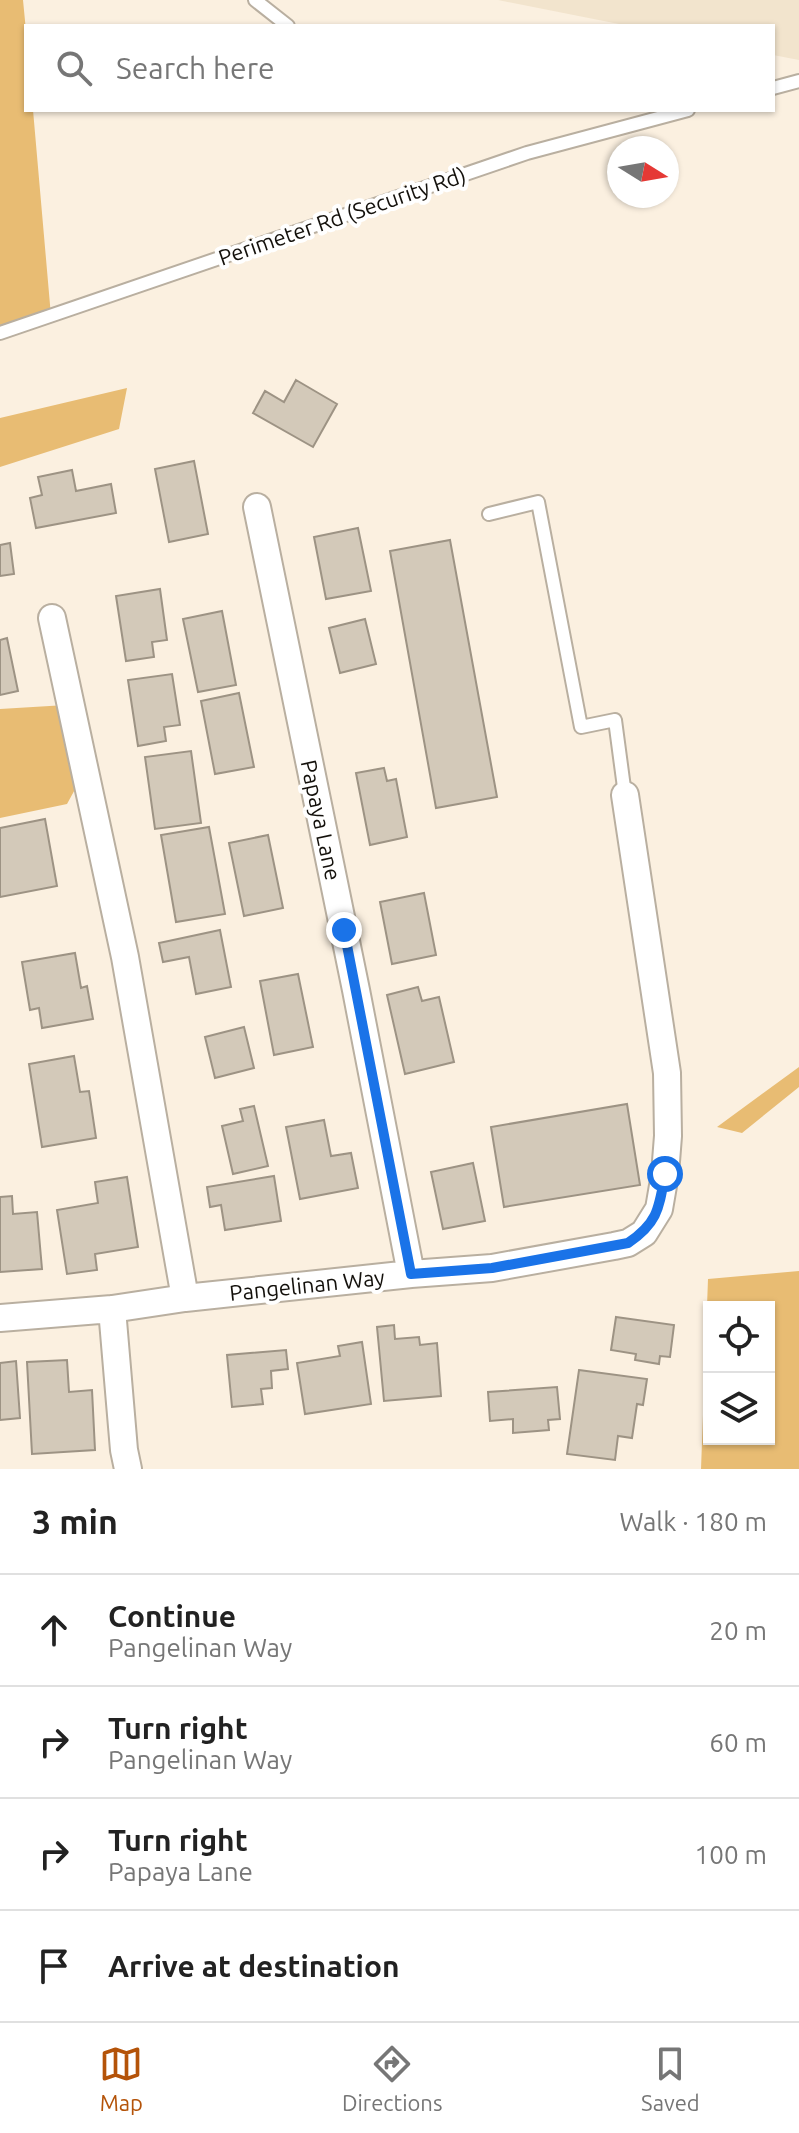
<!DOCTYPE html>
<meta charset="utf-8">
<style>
body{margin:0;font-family:Ubuntu,sans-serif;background:#f2f2f2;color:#222}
.controls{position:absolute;right:24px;bottom:24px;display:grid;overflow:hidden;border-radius:0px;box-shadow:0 2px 6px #0004}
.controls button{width:72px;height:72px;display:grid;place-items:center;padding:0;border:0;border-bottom:2px solid #e0e0e0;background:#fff;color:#222;font:40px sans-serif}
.compass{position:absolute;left:607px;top:136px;width:72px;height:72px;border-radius:50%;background:#fff;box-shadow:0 2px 6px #0004;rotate:101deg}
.stop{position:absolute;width:24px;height:24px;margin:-18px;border:6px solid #1a73e8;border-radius:50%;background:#fff}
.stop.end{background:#1a73e8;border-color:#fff;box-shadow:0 2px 8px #0008}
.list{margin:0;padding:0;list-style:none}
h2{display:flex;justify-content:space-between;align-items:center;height:104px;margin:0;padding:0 32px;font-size:34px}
h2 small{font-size:26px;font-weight:400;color:#767676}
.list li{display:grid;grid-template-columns:52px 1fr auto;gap:24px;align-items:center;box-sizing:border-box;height:112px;padding:0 32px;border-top:2px solid #e0e0e0}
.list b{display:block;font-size:30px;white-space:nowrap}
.list p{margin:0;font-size:26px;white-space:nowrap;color:#767676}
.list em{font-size:26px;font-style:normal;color:#767676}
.icon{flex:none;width:44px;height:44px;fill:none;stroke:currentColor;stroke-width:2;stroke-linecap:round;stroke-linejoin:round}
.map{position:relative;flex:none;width:799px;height:1469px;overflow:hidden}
.search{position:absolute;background:#fff;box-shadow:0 2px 6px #0004;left:24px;right:24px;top:24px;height:88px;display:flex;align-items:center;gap:20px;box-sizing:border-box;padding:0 28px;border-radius:0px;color:#767676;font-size:30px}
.sheet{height:552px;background:#fff}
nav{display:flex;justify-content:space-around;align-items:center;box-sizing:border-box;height:112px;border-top:2px solid #e0e0e0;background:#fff;font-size:22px;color:#767676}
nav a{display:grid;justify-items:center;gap:4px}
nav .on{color:#b45309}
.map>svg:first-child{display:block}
.built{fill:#f2e4cd}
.green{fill:#e8bc73;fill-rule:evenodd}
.building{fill:#d3c9b9;stroke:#9d9384;stroke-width:2}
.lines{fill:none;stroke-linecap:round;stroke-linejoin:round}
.service-casing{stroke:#b9afa0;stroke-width:16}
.minor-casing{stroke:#b9afa0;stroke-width:30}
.service{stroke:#fff;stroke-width:12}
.minor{stroke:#fff;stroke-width:26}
.route{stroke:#1a73e8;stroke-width:10}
.labels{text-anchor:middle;stroke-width:8;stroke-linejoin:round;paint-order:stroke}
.street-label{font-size:22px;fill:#13100b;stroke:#fff}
</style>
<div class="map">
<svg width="799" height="1469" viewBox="0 0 799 1469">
<rect width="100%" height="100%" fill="#fbf0e0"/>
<path class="built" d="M498 0H799V60L773 55V26H629Z"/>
<path class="green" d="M0 0H23L26 31V110H33L51 316 0 329Z
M127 388 119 429 0 467V418Z
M66 705 85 771 67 804 0 818V709Z
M799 1067V1087L742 1133 717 1127Z
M799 1271V1469H701L708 1279ZM709 1307H769V1439H709Z"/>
<path class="building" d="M296 380 337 404 313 447 253 413 265 391 284 402Z
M194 461 208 534 169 542 155 469Z
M72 470 76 491 111 484 116 513 36 528 30 498 42 495 38 477Z
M358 528 371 591 326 599 314 537Z
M450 540 497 797 436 808 390 551Z
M10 543 14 574 0 576V545Z
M160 589 167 640 152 642 154 657 126 661 116 596Z
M222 611 236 685 198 692 183 619Z
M365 619 376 664 340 673 329 628Z
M7 638 18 691 0 695V640Z
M172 674 180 725 164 727 166 741 138 746 128 680Z
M239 693 254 767 215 774 201 701Z
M191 751 201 823 155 829 145 757Z
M384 768 387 781 396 779 407 837 370 845 356 773Z
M45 819 57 886 0 897V828Z
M209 827 225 914 176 922 161 835Z
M268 835 283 908 244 916 229 843Z
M424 893 436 955 392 964 380 902Z
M220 930 231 987 196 994 189 957 163 962 159 943Z
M75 953 81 988 87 986 93 1019 42 1028 39 1008 30 1010 22 962Z
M298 974 313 1047 274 1055 260 981Z
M418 987 422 1001 439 997 454 1062 405 1074 387 995Z
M244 1027 254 1068 215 1078 205 1037Z
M74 1056 80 1092 89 1091 96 1138 42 1147 29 1064Z
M627 1104 640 1185 504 1207 491 1127Z
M254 1106 268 1166 233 1174 222 1126 243 1121 240 1109Z
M324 1120 331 1156 351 1153 358 1188 300 1199 286 1127Z
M473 1163 485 1221 443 1229 431 1172Z
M274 1176 281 1221 225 1230 221 1205 210 1207 207 1187Z
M127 1177 138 1247 95 1254 97 1270 67 1274 57 1210 98 1203 95 1182Z
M12 1196 13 1214 37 1212 42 1269 0 1272V1197Z
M616 1317 674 1325 670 1357 660 1356 659 1364 635 1360 636 1354 611 1350Z
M394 1325 395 1339 419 1337 420 1345 437 1343 441 1396 384 1401 377 1327Z
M362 1342 371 1404 305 1414 297 1363 340 1356 338 1346Z
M286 1350 288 1369 271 1371 272 1388 261 1389 263 1404 232 1407 227 1355Z
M67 1360 69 1392 92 1390 95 1450 32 1454 27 1362Z
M16 1361 20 1418 0 1420V1363Z
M579 1370 647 1379 643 1405 637 1404 632 1438 618 1436 615 1460 567 1454Z
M557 1387 560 1419 548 1420 549 1430 513 1433V1419L490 1421 488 1392Z"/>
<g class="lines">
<g class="service-casing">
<path id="service" d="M255 0 288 26
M773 88 799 81
M0 333 527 153 688 110
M489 514 538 502 581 727 615 720 625 795"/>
</g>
<g class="minor-casing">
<path id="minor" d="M257 507 356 990 411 1274
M52 618 125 957 185 1298
M112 1309 124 1450 128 1469
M0 1318 112 1309 185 1298 411 1274 492 1268 614 1246 628 1243 644 1233 659 1209 665 1174 668 1136 667 1073 625 795"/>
</g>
<use href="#service" class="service"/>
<use href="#minor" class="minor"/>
</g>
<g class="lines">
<path class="route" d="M344 930 411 1274 492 1268 628 1243C658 1223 659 1208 665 1174"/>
</g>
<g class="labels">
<g class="street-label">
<text transform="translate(342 216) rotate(-19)" y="8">Perimeter Rd (Security Rd)</text>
<text transform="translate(321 820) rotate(78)" y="8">Papaya Lane</text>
<text transform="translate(307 1285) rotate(-6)" y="8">Pangelinan Way</text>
</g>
</g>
</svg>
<div class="controls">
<button><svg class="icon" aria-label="locate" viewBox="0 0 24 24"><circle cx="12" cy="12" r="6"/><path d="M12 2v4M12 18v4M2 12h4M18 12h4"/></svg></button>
<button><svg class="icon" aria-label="layers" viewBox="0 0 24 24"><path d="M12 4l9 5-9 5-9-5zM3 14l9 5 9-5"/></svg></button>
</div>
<svg class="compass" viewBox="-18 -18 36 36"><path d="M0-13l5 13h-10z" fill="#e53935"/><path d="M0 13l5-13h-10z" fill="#767676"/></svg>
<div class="stop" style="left:665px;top:1174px"></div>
<div class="stop end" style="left:344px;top:930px"></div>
<div class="search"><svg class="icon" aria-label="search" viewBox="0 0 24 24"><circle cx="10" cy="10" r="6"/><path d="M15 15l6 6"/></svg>Search here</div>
</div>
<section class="sheet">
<h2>3 min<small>Walk · 180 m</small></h2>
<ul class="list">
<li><svg class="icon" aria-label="ahead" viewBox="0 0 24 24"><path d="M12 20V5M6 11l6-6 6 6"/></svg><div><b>Continue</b><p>Pangelinan Way</p></div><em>20 m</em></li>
<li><svg class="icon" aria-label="right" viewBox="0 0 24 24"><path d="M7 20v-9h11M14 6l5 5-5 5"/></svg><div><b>Turn right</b><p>Pangelinan Way</p></div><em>60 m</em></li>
<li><svg class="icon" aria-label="right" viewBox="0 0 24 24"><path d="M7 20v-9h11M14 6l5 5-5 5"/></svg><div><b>Turn right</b><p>Papaya Lane</p></div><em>100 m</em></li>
<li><svg class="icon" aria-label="arrive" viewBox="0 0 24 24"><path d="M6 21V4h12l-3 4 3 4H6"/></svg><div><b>Arrive at destination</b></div></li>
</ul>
</section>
<nav>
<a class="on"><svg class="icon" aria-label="map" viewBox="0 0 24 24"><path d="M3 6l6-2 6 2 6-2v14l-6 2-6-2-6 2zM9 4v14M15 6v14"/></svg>Map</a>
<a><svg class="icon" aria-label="directions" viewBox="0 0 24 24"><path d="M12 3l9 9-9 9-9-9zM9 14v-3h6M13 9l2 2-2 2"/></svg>Directions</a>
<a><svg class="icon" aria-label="saved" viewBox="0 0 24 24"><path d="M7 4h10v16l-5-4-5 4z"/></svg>Saved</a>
</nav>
